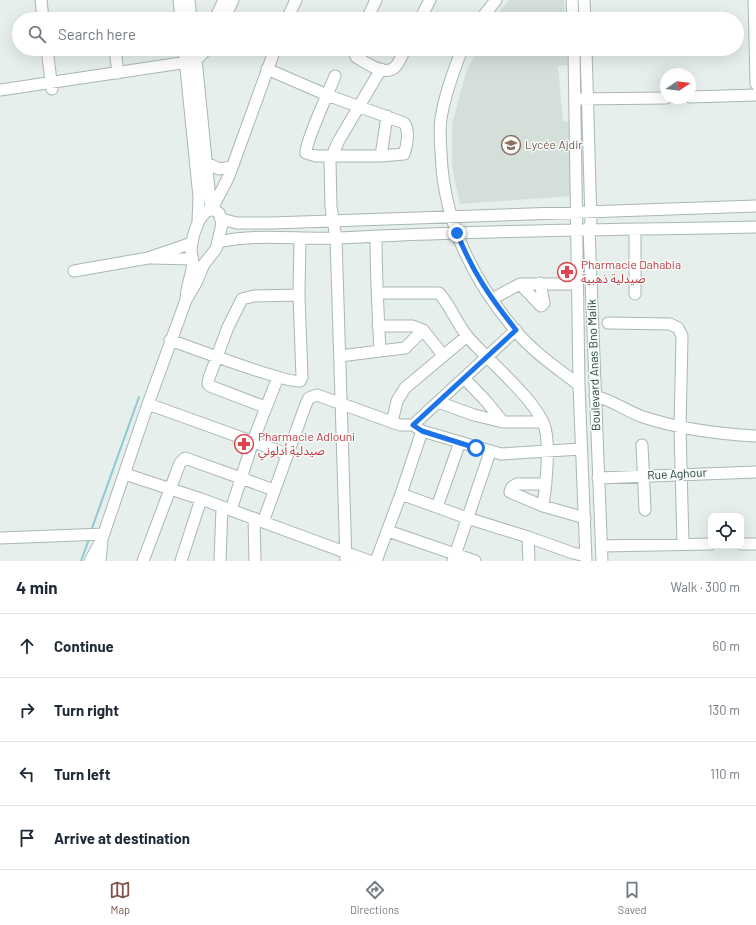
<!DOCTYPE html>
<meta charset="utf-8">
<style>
body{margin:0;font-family:Barlow,"Noto Sans Arabic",sans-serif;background:#f6f6f7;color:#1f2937}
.controls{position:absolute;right:12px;bottom:12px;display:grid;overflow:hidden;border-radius:8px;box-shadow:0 4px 16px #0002}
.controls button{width:36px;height:36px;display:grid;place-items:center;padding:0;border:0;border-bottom:1px solid #e0e1e3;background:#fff;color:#1f2937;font:20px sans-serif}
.compass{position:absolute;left:660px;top:68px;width:36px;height:36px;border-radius:50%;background:#fff;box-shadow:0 4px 16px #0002;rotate:77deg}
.stop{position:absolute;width:12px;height:12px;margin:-9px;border:3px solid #1a73e8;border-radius:50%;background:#fff}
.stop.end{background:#1a73e8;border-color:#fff;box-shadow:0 1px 4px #0008}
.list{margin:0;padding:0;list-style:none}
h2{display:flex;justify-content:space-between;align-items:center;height:52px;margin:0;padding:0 16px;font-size:17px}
h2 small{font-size:13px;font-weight:400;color:#747a83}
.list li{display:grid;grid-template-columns:26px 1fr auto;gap:12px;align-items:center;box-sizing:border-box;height:64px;padding:0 16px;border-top:1px solid #e0e1e3}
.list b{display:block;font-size:15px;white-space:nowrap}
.list em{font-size:13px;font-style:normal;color:#747a83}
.icon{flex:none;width:22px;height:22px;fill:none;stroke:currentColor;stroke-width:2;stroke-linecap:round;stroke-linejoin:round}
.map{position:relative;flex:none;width:756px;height:561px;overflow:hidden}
.search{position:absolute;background:#fff;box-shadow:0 4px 16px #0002;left:12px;right:12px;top:12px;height:44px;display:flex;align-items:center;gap:10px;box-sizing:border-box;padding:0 14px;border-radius:22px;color:#747a83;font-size:15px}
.sheet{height:308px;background:#fff}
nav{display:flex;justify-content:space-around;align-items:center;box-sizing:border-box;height:56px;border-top:1px solid #e0e1e3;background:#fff;font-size:11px;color:#747a83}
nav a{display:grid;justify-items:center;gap:2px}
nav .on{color:#7f5249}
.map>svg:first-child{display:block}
.built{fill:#d4dfda}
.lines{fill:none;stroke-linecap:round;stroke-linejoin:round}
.stream{stroke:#8ec9d4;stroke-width:2}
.minor-casing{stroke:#a8b8b2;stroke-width:13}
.minor{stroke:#fff;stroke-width:11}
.route{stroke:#1a73e8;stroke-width:5}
.labels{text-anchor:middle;stroke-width:3;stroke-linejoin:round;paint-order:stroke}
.education-label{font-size:12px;fill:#785e54;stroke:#f7fbf9;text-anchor:start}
.health-label{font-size:12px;fill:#be3a42;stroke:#f7fbf9;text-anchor:start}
.street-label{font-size:12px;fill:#24423a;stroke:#f7fbf9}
</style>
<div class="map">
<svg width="756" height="561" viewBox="0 0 756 561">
<rect width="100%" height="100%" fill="#e6efeb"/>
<path class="built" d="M509 0H564L565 19H493Z
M478 49H567L568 65 558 66 563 121 570 122 571 196 460 204 452 167V124L466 72Z"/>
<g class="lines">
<path class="stream" d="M91 531 139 397
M81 561 89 539"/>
<g class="minor-casing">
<path id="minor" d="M41 0 43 19
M179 0 181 19
M189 0 191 19
M572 0 573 19
M584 0 585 19
M754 0 756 84
M215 19 224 0
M224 19 233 0
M287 19 296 0
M367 19 376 0
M420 19 430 0
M481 19 496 0
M47 49 52 89
M115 49 118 73
M184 49 199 197 198 221
M195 49 211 209
M354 49 356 57C365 62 383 76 394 68 399 64 402 55 405 49
M462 49C454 70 446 91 442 113 439 125 440 139 441 152 443 219 472 279 515 330 533 352 557 368 579 385
M574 49 579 385 586 561
M586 49 591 221 589 229 602 561
M267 69 327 95 404 123C410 130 407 146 404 154L381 156H316L306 153C305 143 330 89 335 76
M0 90 195 61 207 49
M690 97 756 95
M580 99 666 98
M381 156 387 116
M207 163 219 169 232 167
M212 209 229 176 275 49
M221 219 237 223H272L756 206
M635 230V294
M376 236C376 274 378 313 380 351L405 348 423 330 413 326H378
M218 242C257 233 299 240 339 238 478 230 617 230 756 227
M151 258 192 259
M74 271 148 258 192 243
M520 284 541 306 544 303 540 283
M378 293H439C450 305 456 322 467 336 486 359 538 401 545 428 550 446 546 487 543 506
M492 299 520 284H577
M608 323 670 324 678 328 682 336 680 428 683 544
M423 330 443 355
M170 340C189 347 289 384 300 381L302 377 299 295 300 238
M340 356 380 351
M464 378 486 401 503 422
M595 396C612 400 626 411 643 417 680 429 717 434 756 436
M438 402 474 415 503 422H543
M148 404 287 454
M265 407 210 386 208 384 209 378 228 327 242 299 254 296 299 295
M392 422 397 401 405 388 467 336
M413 425 516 330
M422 431 501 454 581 449
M642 445 645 510
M125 474 201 499 369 561
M598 478 756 472
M546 484H517L512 487 510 492 543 506 585 518
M437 507 460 442
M231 510 253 441 278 377
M254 518 255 561
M263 522 306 404 309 398 317 395 400 425H413L422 431 401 494
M388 531 475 561
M528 537 529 561
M0 538 104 534
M741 544H756
M601 546 711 544
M90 561 102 539 148 404 186 300 196 283 204 264 216 249 222 224 219 213C201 199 192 238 191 250 191 254 193 259 193 262 192 275 186 287 186 300
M100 561 102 541
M143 561 180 463 185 458 274 490
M181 561 201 499
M220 561 222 507
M346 561 336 238 331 207 330 161 338 142 381 69
M376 561 401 494 467 518 528 537 573 553 586 556
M453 561 490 452"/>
</g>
<use href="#minor" class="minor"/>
</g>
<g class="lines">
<path class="route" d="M457 233C473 273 490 297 516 330L413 425 422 431 476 448"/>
</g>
<defs>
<g id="school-ring" transform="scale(1)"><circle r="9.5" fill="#f7fbf9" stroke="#8d6e63" stroke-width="1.5"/><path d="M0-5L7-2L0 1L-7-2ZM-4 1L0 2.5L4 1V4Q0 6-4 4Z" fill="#8d6e63"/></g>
<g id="pharmacy-ring" transform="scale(1)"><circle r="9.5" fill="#f7fbf9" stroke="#e0444e" stroke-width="1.5"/><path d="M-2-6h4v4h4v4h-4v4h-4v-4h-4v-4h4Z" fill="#e0444e"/></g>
</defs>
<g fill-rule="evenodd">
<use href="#school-ring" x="511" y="145"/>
<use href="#pharmacy-ring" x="567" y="272"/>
<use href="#pharmacy-ring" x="244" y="444"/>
</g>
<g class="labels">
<g class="education-label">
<text x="525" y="149">Lycée Ajdir</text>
</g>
<g class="health-label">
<text x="581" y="269">Pharmacie Dahabia<tspan x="581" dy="14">صيدلية ذهبية</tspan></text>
<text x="258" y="441">Pharmacie Adlouni<tspan x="258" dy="14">صيدلية أدلوني</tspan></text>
</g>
<g class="street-label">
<text transform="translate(594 365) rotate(-92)" y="4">Boulevard Anas Bno Malik</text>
<text transform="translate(677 474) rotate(-3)" y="4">Rue Aghour</text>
</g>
</g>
</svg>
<div class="controls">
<button><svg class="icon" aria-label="locate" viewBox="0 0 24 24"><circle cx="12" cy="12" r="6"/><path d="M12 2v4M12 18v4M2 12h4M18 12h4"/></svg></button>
</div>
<svg class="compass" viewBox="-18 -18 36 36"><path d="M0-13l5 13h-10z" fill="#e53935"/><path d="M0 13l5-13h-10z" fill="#747a83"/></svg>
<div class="stop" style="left:476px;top:448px"></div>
<div class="stop end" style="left:457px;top:233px"></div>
<div class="search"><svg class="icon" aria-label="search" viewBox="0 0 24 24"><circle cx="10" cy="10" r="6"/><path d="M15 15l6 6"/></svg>Search here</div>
</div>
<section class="sheet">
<h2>4 min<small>Walk · 300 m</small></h2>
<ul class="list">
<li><svg class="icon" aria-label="ahead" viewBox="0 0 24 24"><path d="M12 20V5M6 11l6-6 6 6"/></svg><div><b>Continue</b></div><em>60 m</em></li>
<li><svg class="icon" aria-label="right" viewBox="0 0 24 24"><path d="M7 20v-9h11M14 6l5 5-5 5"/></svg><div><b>Turn right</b></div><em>130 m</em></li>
<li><svg class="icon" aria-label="left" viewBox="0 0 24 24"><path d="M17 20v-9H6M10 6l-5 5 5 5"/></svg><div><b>Turn left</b></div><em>110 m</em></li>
<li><svg class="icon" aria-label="arrive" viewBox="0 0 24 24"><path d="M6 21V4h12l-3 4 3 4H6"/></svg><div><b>Arrive at destination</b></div></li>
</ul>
</section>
<nav>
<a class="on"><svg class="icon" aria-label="map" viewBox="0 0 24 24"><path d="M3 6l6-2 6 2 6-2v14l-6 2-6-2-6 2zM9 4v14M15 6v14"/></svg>Map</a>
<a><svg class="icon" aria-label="directions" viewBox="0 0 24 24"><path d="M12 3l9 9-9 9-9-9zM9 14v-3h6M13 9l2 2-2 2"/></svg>Directions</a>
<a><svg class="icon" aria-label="saved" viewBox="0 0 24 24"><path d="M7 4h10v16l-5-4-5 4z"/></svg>Saved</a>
</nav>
